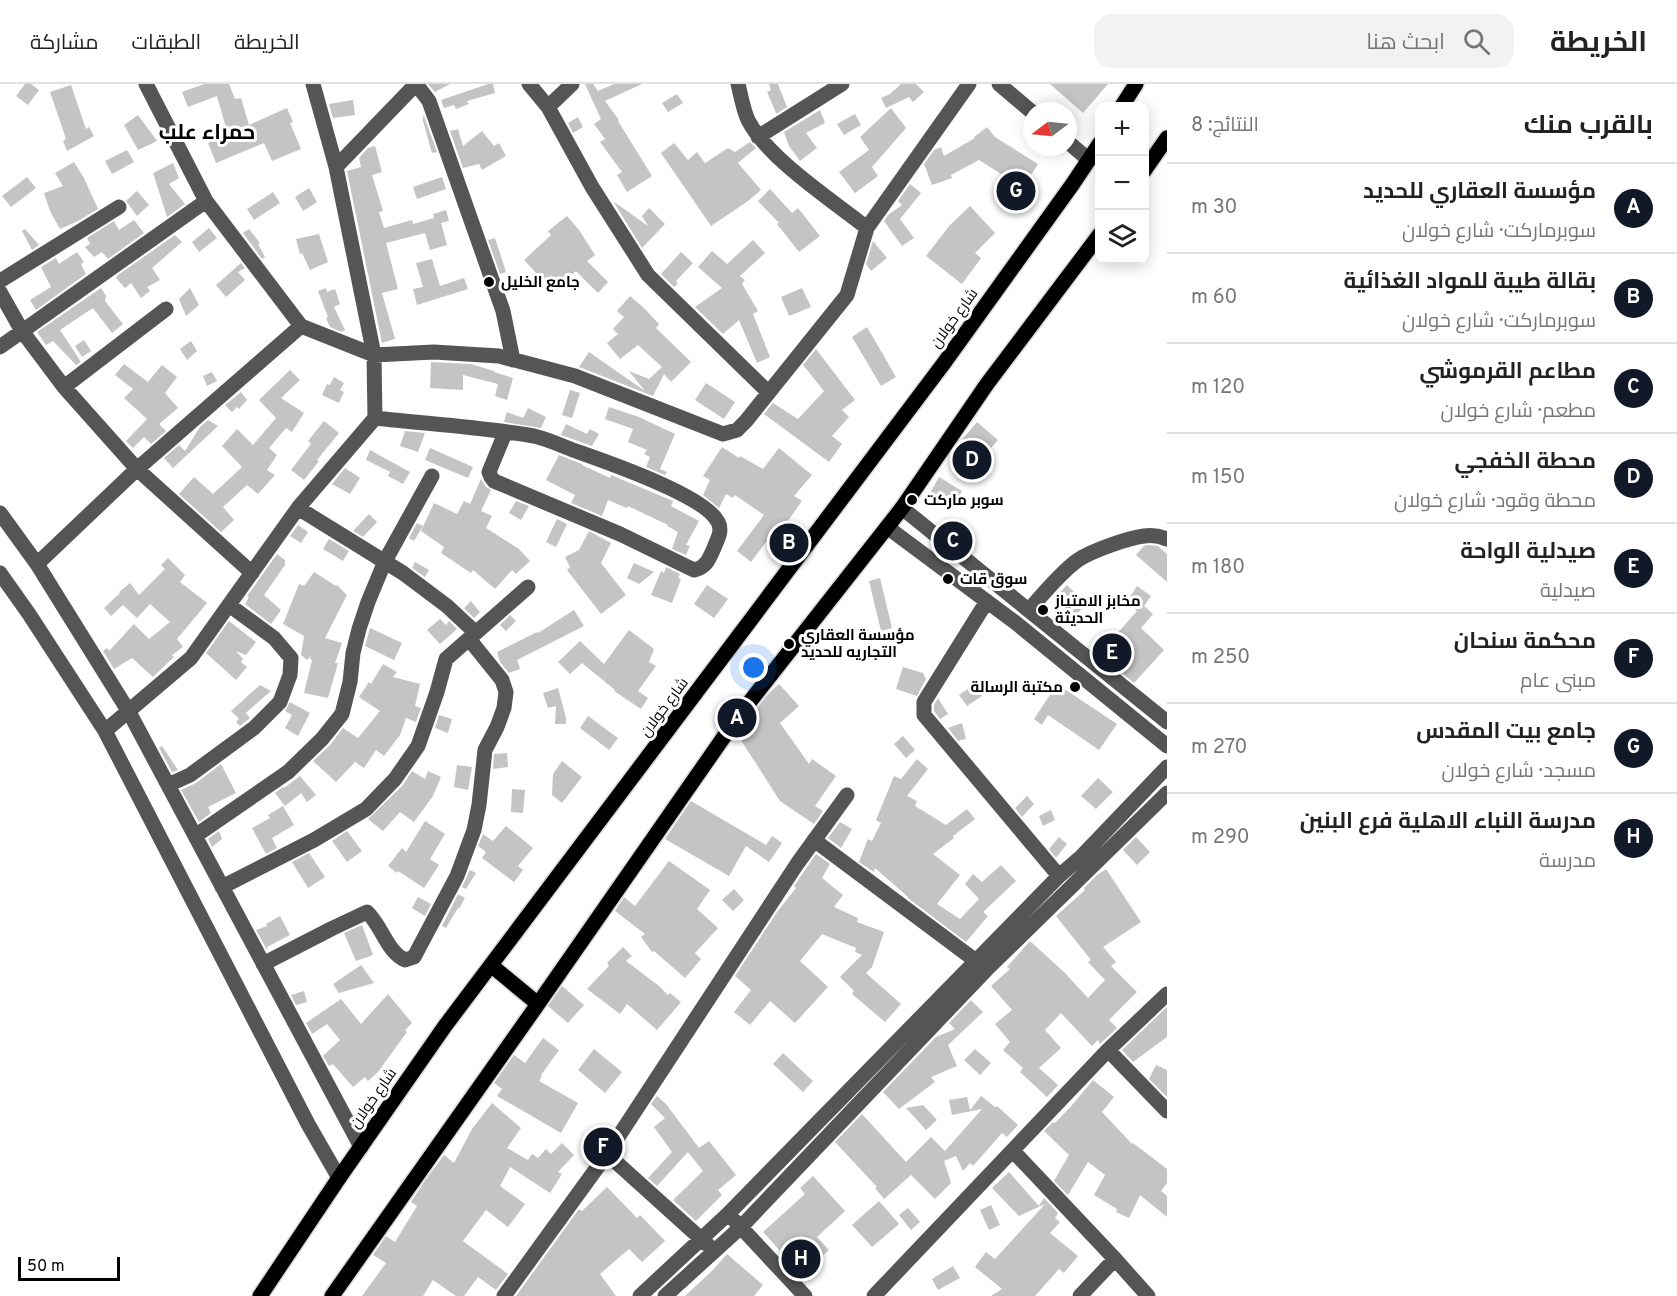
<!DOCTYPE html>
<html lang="ar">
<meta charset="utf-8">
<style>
body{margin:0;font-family:Overpass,Cairo,sans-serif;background:#f2f2f2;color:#222;direction:rtl}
.controls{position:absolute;right:18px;top:18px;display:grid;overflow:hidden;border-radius:12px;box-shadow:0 3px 15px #0003}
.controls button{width:54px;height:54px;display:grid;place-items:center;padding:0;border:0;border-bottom:2px solid #e0e0e0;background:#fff;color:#222;font:30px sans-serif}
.compass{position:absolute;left:1023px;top:18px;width:54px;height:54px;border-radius:50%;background:#fff;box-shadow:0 3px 15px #0003;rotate:254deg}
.scale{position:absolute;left:18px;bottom:15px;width:102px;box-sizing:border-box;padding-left:6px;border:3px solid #000;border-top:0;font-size:16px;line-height:21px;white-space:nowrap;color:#000;-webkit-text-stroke:4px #fff;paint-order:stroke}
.you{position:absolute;left:754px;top:584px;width:21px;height:21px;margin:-15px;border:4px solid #fff;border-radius:50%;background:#1a73e8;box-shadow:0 0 0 9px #1a73e833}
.badge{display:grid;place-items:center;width:39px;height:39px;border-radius:50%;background:#111827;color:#fff;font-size:20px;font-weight:700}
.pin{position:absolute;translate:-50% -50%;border:3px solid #fff;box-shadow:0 2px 6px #0006}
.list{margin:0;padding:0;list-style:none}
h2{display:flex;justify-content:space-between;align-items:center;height:78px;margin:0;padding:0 24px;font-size:26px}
h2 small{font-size:20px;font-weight:400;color:#767676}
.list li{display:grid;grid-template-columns:39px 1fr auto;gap:18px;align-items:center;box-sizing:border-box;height:90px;padding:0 24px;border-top:2px solid #e0e0e0}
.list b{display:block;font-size:22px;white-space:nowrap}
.list p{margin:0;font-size:20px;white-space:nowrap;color:#767676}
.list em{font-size:20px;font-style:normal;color:#767676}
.icon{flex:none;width:33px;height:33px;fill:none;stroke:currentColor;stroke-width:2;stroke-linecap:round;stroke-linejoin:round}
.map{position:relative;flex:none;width:1167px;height:1212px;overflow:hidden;direction:ltr}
header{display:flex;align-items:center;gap:36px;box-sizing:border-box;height:84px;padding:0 30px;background:#fff;border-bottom:2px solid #e0e0e0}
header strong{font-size:28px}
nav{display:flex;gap:33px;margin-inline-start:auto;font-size:21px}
.search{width:420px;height:54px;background:#f2f2f2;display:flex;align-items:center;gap:15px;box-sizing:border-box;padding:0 21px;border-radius:18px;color:#767676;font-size:22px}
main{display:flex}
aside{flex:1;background:#fff}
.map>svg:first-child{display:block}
.building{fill:#c4c4c4}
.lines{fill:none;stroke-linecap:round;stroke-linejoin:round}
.major-casing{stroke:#dbdbdb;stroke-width:18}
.minor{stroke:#555;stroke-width:15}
.major{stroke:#000;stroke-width:15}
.poi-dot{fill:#000;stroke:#fff;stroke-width:2}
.labels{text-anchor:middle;stroke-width:6;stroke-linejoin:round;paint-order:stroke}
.poi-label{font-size:15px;font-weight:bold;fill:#000;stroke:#fff;text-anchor:start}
.street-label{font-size:15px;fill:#000;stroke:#fff}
.district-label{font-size:21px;font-weight:bold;fill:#000;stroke:#fff}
</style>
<header>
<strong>الخريطة</strong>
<div class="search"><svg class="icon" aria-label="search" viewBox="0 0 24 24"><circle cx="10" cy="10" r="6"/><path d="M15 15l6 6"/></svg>ابحث هنا</div>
<nav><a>الخريطة</a><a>الطبقات</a><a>مشاركة</a></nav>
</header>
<main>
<aside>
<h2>بالقرب منك<small>النتائج: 8</small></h2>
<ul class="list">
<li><span class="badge">A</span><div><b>مؤسسة العقاري للحديد</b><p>سوبرماركت · شارع خولان</p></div><em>30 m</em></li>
<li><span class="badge">B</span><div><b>بقالة طيبة للمواد الغذائية</b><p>سوبرماركت · شارع خولان</p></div><em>60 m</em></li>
<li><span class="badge">C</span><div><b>مطاعم القرموشي</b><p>مطعم · شارع خولان</p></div><em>120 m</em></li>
<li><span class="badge">D</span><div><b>محطة الخفجي</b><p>محطة وقود · شارع خولان</p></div><em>150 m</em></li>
<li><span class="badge">E</span><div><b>صيدلية الواحة</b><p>صيدلية</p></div><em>180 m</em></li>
<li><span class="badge">F</span><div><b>محكمة سنحان</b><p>مبنى عام</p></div><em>250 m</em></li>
<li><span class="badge">G</span><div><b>جامع بيت المقدس</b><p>مسجد · شارع خولان</p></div><em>270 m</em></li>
<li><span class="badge">H</span><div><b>مدرسة النباء الاهلية فرع البنين</b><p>مدرسة</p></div><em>290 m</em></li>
</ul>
</aside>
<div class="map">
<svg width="1167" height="1212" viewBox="0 0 1167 1212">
<rect width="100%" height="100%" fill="#fff"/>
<path class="building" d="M25 0H31L39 6 28 21 16 12Z
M204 0H229L235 15 241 14 249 41 287 24 293 38 290 39 301 65 272 77 264 59 216 79 208 59 228 51 217 12 188 23 182 8Z
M428 0H450L435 8Z
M488 0H493L495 9 467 17 469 20 456 25 454 21 444 24 441 16Z
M585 0H593L598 7 614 0H642L605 17 619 36 618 37 652 92 627 108 617 91 622 88 600 58 605 55 594 40 601 35Z
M769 0H778L787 23 778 29H776L767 8 771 6Z
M901 0H916L924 8 913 18 909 13 886 24 881 14 890 10Z
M1050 0H1108L1083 29Z
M71 1 86 45 89 43 94 52 67 67 63 57 66 55 50 8Z
M677 10 683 19 668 28 662 19Z
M353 16 355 31 333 34 329 20Z
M891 24 906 44 872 83 878 92 855 109 839 88 869 66 860 53Z
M820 26 825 39 806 49 817 64 800 77 789 62 784 48Z
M855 30 861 41 844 51 837 40Z
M138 31 157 57 138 66 124 41Z
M424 32 437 68 432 69 423 37V33Z
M578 33 583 43 573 49 568 39Z
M987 43 995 53 1038 80 1023 104 979 76 951 91 952 94 932 101 924 80 934 66 941 63 944 72 975 54 974 53Z
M458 45 463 62 482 47 494 62 499 59 506 72 482 86 479 80 463 84 450 47Z
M750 58 756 64 738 79 761 106 748 117 711 142 661 69 674 59 688 76 697 68 705 79 728 64 735 68Z
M375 62 382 88 372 91 383 127 379 128 384 144 412 136 413 140 434 134 433 130 446 126 449 137 441 139 447 161 430 166 425 149 386 159 398 205 382 209 395 255 382 259 347 87 361 83 359 74 368 64Z
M127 66 134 78 112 90 105 77Z
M74 78 84 94 98 125 78 137 60 145 50 127 44 109 63 102 55 89Z
M173 79 179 94 169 100 185 120 167 133 153 89Z
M27 93 36 104 11 123 2 112Z
M442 93 446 105 417 115 413 103Z
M910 100 921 109 900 135 914 154 902 162 884 137 888 131 902 121 898 117Z
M309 104 317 118 303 127 295 113Z
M770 105 792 129 798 124 820 152 799 168 777 140 779 139 758 117Z
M137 107 149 121 137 132 126 117Z
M273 108 280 119 254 136 247 125Z
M613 117 648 142 642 132 649 124 665 140 642 164Z
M970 122 995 149 975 169 981 174 962 200 926 172 950 141Z
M567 132 579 146 595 171 587 177 608 198 598 209 576 187 554 208 524 176 551 151 548 147Z
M134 136 144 149 108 175 102 168 94 173 85 163 90 160 87 154 114 137 119 146Z
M209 144 217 154 199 168 192 158Z
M25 145 39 161 32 166 22 147Z
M249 145 260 159 258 160 265 173 262 175 243 149Z
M319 150 328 178 310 186 302 169 300 170 296 155Z
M175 151 182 158 152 184 160 196 147 203 150 207 141 214 131 199 125 204 116 194 118 191Z
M495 154 506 188 500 190 488 156Z
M753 156 765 169 740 192 745 196 742 200 758 227 753 230 770 273 757 279 739 236 723 250 695 223 722 204 698 183 712 167 727 180Z
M873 157 887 174 871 187 866 180Z
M77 168 84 178 81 180 86 190 36 226 30 216 51 203 41 183 56 174 59 180Z
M681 168 693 179 676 197 678 200 674 203 661 190Z
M432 175 440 202 464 194 468 205 417 221 413 205 423 203 416 179Z
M241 179 245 184 238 188 245 196 226 213 216 201Z
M101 204 106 212 105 217 123 240 112 249 93 224 60 246 81 278 76 281 53 257 46 261 37 248Z
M190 204 199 221 186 232 179 215Z
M326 204 327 208 335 205 340 220 334 223 345 246 341 248 330 243 326 234 328 233 318 207Z
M802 204 811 223 789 232 781 213Z
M630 212 643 223 659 240 656 244 691 278 671 298 664 290 653 312 579 283 589 268 645 307 629 287 649 295 662 283 638 261 620 275 607 259 618 250 613 245 624 233 617 227Z
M867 243 896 293 881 302 852 253Z
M84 256 91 267 82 273 75 262Z
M191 257 197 267 187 276 180 265Z
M816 265 855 316 842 326 849 333 832 352 842 360 829 378 764 330 773 319 798 335 824 307 803 281Z
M431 278 471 280 494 287V288L513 294 507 316 495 312 498 300 463 291V306L430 304Z
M124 280 148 298 162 281 177 293 165 309 178 324 159 340 166 347 151 360 144 353 133 364 126 357 147 335 124 314 133 305 115 291Z
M290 286 300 296 281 314 304 329 292 348 286 344 269 364 277 371 267 386 275 391 258 410 247 401 223 423 234 436 221 448 179 410 194 393 213 410 242 383 222 362 237 345 253 361 276 334 259 316Z
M212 288 217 297 207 302 203 292Z
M334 293 344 299 340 306 344 308 339 319 322 311 327 300 330 301Z
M706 299 735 318 724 335 695 316Z
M570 306 580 309 572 334 562 331Z
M241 308 247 316 239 325 237 323 232 328 225 321Z
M609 323 639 333 675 350 660 385 667 388 665 391 646 383 650 373 644 370 647 366 628 358 633 345 605 335Z
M528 324 546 333 541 344 504 338 507 328 523 334Z
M208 336 218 342 173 384 164 374 179 361 185 367 200 343Z
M324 337 339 349 317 376 319 377 304 396 291 386 311 360 308 357Z
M977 338 998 356 975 382 955 364Z
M566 340 587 350 590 345 599 350 592 362 561 351Z
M405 347 425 349 418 368 400 362Z
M722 363 739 374 740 372 763 385 779 364 812 391 794 412 802 417 783 444 779 441 751 478 737 467 764 431 735 411 733 414 726 410 719 424 703 411 710 396 703 392Z
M430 364 473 383 468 394 425 376Z
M370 366 410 388 403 400 388 392 390 388 366 376Z
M559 371 582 380V381L610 394 611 391 673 417 671 422 699 437 686 461 690 462 686 471 672 465 678 448 667 442 668 441 628 422 627 424 608 416 602 432 571 419 575 411 546 396Z
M345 384 360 394 350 410 332 400Z
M939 393 962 407 952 425 929 411Z
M481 395 486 403 491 406 481 427 492 432 486 444 519 465 530 477 516 490 512 486 495 505 473 486 471 489 441 469 444 463 421 447 434 419 457 430 464 417 470 420Z
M516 417 529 422 521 436 509 429Z
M369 430 377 438 363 453 353 447Z
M557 435 567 440 556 463 546 458Z
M417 439 423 442 414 457 409 454Z
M298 441 308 448 301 459 290 452Z
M589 447 611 459 601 479 626 511 601 530 567 486 570 483 565 473 579 466Z
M329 455 349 467 343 477 323 465Z
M1148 461 1158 462 1167 470V498L1136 471 1144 462Z
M277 470 285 476V481L264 511 281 526 271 540 245 520 249 513 247 512Z
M168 474 185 491 180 498 207 519 177 555 183 563 172 571 174 573 153 593 132 574 114 585 103 567 107 564 109 567 134 540 149 555 170 538 150 520 137 534 123 521 111 532 104 524 120 509 119 508 130 499 139 511 165 485 161 481Z
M415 478 429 486 425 493 412 484Z
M634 479 654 488 639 500 627 494Z
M666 483 680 490 678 494 681 495 672 519 651 511 661 487 664 489Z
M314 488 336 502 337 501 347 511 325 554 342 559 335 579H338L328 614 304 609 312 576 310 575 311 572 307 576 301 571 304 552 283 540 299 500 304 502Z
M880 494 892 544 881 547 869 497Z
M707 501 728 515 714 534 694 520Z
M1067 501 1086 520 1076 531 1057 511Z
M1137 502 1151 512 1144 522 1153 530 1141 544 1164 566 1134 599 1099 570 1137 527 1126 519Z
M471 517 480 528 474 534 464 524Z
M574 526 584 542 517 576 520 585 509 589 500 578 497 568 537 548 538 549Z
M510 531 516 537 506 547 500 541Z
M440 535 446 541 449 537 457 545 440 560 427 546Z
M229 537 256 558 246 571 236 567 243 575 241 578 247 583 236 596 206 569Z
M370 544 402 559 394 576 365 562Z
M629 546 654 565 649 578 656 582 638 607 648 614 641 625 614 607 615 606 582 579 570 590 558 578 580 557 604 580Z
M383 580 397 588 393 593 420 600 415 622 421 624 416 638 406 634 400 651 384 672 376 666 364 684 355 678 336 698 313 677 330 661 343 644 358 654 380 627 359 613 369 598 371 600Z
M903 583 923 589 926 595 917 612 896 605Z
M779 600 799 622 780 639 809 680 812 675 836 692 815 722 823 727 814 740 780 717 737 650 768 610Z
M1057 600 1117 640 1099 666 1048 631 1042 641 1034 635Z
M260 601 271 607 240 634 246 629 250 634 240 642 236 638 239 635 231 627Z
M974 601 982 612 967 622 959 611Z
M558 604 566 634V640H555L556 622 548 624 543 609Z
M938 614 948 630 940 635 934 627V621Z
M290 618 310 629 298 652 285 644 292 631 285 627Z
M439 631 452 635 448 649 435 644Z
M588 632 618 654 609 666 580 644Z
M962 639 966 655 958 657 948 644Z
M903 652 915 666 906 674 894 660Z
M162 662 178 686 172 688 159 664Z
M507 669 508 683 493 685 494 670Z
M917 675 928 685 907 712 917 717 915 722 946 741 967 725 975 735 953 752 954 754 933 770 960 791 937 820 960 835 979 815 965 800 973 790 982 798 1001 781 1016 797 983 828 988 832 966 858 908 814V813L875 784 874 788 859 778 868 755 872 757 881 739 876 736 894 692 901 695Z
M562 677 582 693 562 719 552 711 553 690Z
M221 680 236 709 208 723 211 729 199 738 181 706 196 699Z
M457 681 472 683 468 706 454 703Z
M412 687 425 695 428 687 441 693 433 712 414 738 400 728 383 747 368 735 402 702Z
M300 692 316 711 307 718 301 709 285 722 275 709 283 703 284 704Z
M1098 694 1113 708 1096 725 1081 712Z
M512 705 525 706 523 729 511 728Z
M1027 712 1034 720 1022 733 1015 724Z
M691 717 766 761 772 752 782 759 769 778 746 762 729 792 665 755Z
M283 722 294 741 272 754 277 764 266 770 252 744 270 734 268 731Z
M1051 726 1055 736 1043 742 1039 732Z
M425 737 445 750 430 775 439 781 424 804 398 787 397 789 388 782 402 764 406 768Z
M840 738 852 745 841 764 828 754Z
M506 742 533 764 518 782 523 786 514 798 482 774 486 768 478 762 483 750 493 757Z
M219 747 222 755 212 763 208 755Z
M347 747 362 767 347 778 332 757Z
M1059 753 1067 760 1056 774 1049 765Z
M1136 753 1150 768 1137 781 1123 766Z
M309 769 325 793 308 804 292 778Z
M816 770 830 780 822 794 843 811 834 823 858 834 857 838 884 848 872 883 866 889 901 920 885 938 852 910 854 907 840 893 862 871 855 868 856 864 822 850 800 877 828 903 795 939 770 917 750 941 734 928 751 906 735 892 777 828 796 804 794 802Z
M669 777 710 806 697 825 718 844 695 869 701 875 685 894 654 867 652 868 641 853 645 850 615 827 624 813 635 822Z
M1106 785 1141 838 1103 863 1116 878 1111 882 1137 908 1109 936 1117 944 1100 960 1098 956 1092 962 1061 929 1045 946 1061 964 1039 984 1058 1001 1047 1013 1020 988 1023 984 1003 966 1010 958 995 940 1012 926 991 902 1010 885 1007 883 1030 857 1065 889 1088 914 1105 896 1088 878 1091 876 1056 832 1085 806 1084 804 1096 792Z
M470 786 476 789 466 805 462 803Z
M734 805 744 816 733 827 722 816Z
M458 810 465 814 459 825 458 824 446 844 442 842Z
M418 813 431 820 425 832 412 824Z
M280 832 290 851 267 863V866L256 846 267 842 266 840Z
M362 841 373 871 356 877 344 849Z
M623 863 632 872 626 877 659 902 668 911 670 909 681 918 657 946 627 920 620 930 587 905 609 882 607 879Z
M361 881 374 899 339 909 333 900Z
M562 902 584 921 568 939 548 922Z
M304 907 307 918 296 921 291 911Z
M388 910 412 939 405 946 407 948 378 988 368 997 365 993 353 1003 333 980 329 982 323 972 340 956 327 940 312 950 306 939 341 915 361 940Z
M971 916 983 928 948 961 957 982 931 993 935 998 899 1025 883 1008 936 953 955 945 949 939Z
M1167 923V953L1133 978 1122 966Z
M543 954 559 966 541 991 542 992 539 997 578 1019 561 1049 497 1012 502 1005 494 999 514 971 525 979Z
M594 965 622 988 605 1009 578 986Z
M975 965 991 979 980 991 964 976Z
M783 969 813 997 803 1008 773 980Z
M1156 981 1167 986V1013L1149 995Z
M1093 996 1114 1013 1102 1028 1132 1060 1133 1059 1167 1085V1099L1161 1107 1167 1112V1133L1140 1111 1129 1134 1116 1128 1117 1125 1094 1111 1105 1091 1088 1078 1068 1111 1054 1097 1069 1071 1044 1047 1053 1038 1055 1039 1073 1020Z
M657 1012 666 1020 699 1064 709 1057 736 1091 718 1106 722 1111 696 1137 673 1116 703 1087 688 1068 657 1102 648 1094 672 1068 654 1043 665 1034 651 1020Z
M981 1012 995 1023 997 1022 1018 1041 1007 1053 1002 1049 973 1082 970 1079 963 1087 956 1072 944 1077 951 1099 935 1115 911 1091 884 1115 875 1104 877 1103 835 1058 862 1030 906 1078 931 1053 945 1067 982 1025 952 1031 949 1016 967 1013 970 1026Z
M492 1019 521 1044 507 1064 528 1076 532 1070 538 1074 546 1065 551 1070 562 1059 574 1071 558 1088 562 1090 550 1109 510 1083 500 1102 525 1120 508 1143 486 1126 463 1157 508 1190 496 1206 478 1193 464 1212H456L433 1196 423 1212H362L386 1179 373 1171 386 1152 395 1158 417 1122 411 1118 426 1095 444 1071 454 1079 472 1045Z
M923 1021 937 1036 926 1046 906 1024Z
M1009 1088 1039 1122 1044 1114 1058 1129 1055 1134 1060 1138 1050 1149 1078 1172 1064 1189 1059 1185 1035 1212H991L1002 1205 975 1183 986 1168 995 1175 1045 1120 1019 1132 992 1104Z
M813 1092 845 1127 817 1153 829 1166 802 1191 763 1148 805 1110 800 1104Z
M607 1103 637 1134 640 1131 665 1157 642 1178 629 1165 600 1190 616 1212H516L579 1125 582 1127Z
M879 1117 899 1140 872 1163 852 1141Z
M991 1121 1000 1141 989 1146 980 1126Z
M908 1124 920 1138 911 1146 899 1131Z
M727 1170 763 1201 754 1212H685L712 1187Z
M953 1182 960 1194 938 1206 932 1195Z"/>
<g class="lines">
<g class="major-casing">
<path id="major" d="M1122 22 1136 0
M1144 87 1167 54
M492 882 538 920
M260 1212 339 1094 445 942 944 279 1072 101 1100 59
M332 1212 538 920 737 634 902 424 987 300 1100 150"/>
</g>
<path class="minor" d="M416 0 429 17 503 227 513 276
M529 0 548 23 592 103 648 191 768 308
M738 0C741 12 743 25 748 36 767 74 833 117 867 144
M999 0 1032 28
M548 23 572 0
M758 53 842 0
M1068 58 1089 76
M336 83 416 0
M0 197 119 123
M0 208 22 247 64 303 137 385 252 489
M301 242 374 271 434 268 499 272 575 292 723 350 737 346 746 337 847 211 867 144 969 0
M0 263 206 117
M64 303 166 225
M375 334C428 340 481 343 534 352 547 355 560 361 573 366 604 377 705 411 718 438 723 447 717 456 714 464 709 475 706 484 694 486L620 450 494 397 491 393 489 388 505 349
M298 424 403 489 447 522 476 549
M902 424 1167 638
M0 429 37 480 129 628 361 1063
M887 443 1016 539 1167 662
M37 480 137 385 301 242 206 117 146 0
M0 489 29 530 105 647 308 1040 339 1094
M987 517 924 618V631L1059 792
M1029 526C1042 511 1062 487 1078 476 1091 467 1128 454 1144 452 1152 451 1160 452 1167 455
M105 647 191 574 298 424 375 334 374 271 336 83 313 0
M168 701 190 691 254 644 280 618 290 591 291 574 274 554 229 521
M195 752 288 688 322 655 342 630 350 598 353 569 359 545 368 518 385 477 432 392
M814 756 976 877
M222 803 314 756 366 725 395 695 418 662 437 608 446 575 528 503
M263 880 333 844 367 828C382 842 387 868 405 876L414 873 457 792 474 746 479 721 485 666 497 643 504 624 506 608 502 596 469 555
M1108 966 1167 1027
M1013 1067 1115 1175 1148 1212
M607 1070 797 780 847 711
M735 1137 805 1212
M504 1212 607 1070 709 1162
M640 1212 728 1130 1059 792 1081 773 1167 683
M665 1212 741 1143 987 885 1167 709
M874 1212 1108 966 1167 910
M1080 1212 1115 1175"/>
<use href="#major" class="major"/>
</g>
<g class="poi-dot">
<circle cx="489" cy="198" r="6"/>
<circle cx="912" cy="416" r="6"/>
<circle cx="948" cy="495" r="6"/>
<circle cx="1043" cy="526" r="6"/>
<circle cx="789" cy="560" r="6"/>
<circle cx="1075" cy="603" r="6"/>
</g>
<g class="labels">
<g class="poi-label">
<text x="501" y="203">جامع الخليل</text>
<text x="924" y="421">سوبر ماركت</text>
<text x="960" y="500">سوق قات</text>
<text x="1055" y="522">مخابز الامتياز<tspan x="1055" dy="17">الحديثة</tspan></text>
<text x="801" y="556">مؤسسة العقاري<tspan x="801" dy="17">التجاريه للحديد</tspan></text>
<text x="1063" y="608" text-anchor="end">مكتبة الرسالة</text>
</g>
<g class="street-label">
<text transform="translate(954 234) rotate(-54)" y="5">شارع خولان</text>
<text transform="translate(664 623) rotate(-53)" y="5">شارع خولان</text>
<text transform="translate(373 1014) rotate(-55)" y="5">شارع خولان</text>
</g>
<g class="district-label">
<text x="207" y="55">حمراء علب</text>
</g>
</g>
</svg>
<div class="controls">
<button>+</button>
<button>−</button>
<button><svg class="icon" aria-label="layers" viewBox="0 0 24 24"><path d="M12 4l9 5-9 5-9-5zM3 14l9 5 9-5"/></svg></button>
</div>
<svg class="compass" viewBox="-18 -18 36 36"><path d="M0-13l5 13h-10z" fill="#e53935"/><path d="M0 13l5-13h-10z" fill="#767676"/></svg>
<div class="scale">50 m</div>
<div class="you"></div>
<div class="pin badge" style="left:737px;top:634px">A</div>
<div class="pin badge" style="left:789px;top:459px">B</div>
<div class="pin badge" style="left:953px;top:457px">C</div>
<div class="pin badge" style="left:972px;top:376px">D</div>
<div class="pin badge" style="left:1112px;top:569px">E</div>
<div class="pin badge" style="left:603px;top:1063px">F</div>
<div class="pin badge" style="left:1016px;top:107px">G</div>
<div class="pin badge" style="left:801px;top:1175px">H</div>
</div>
</main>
